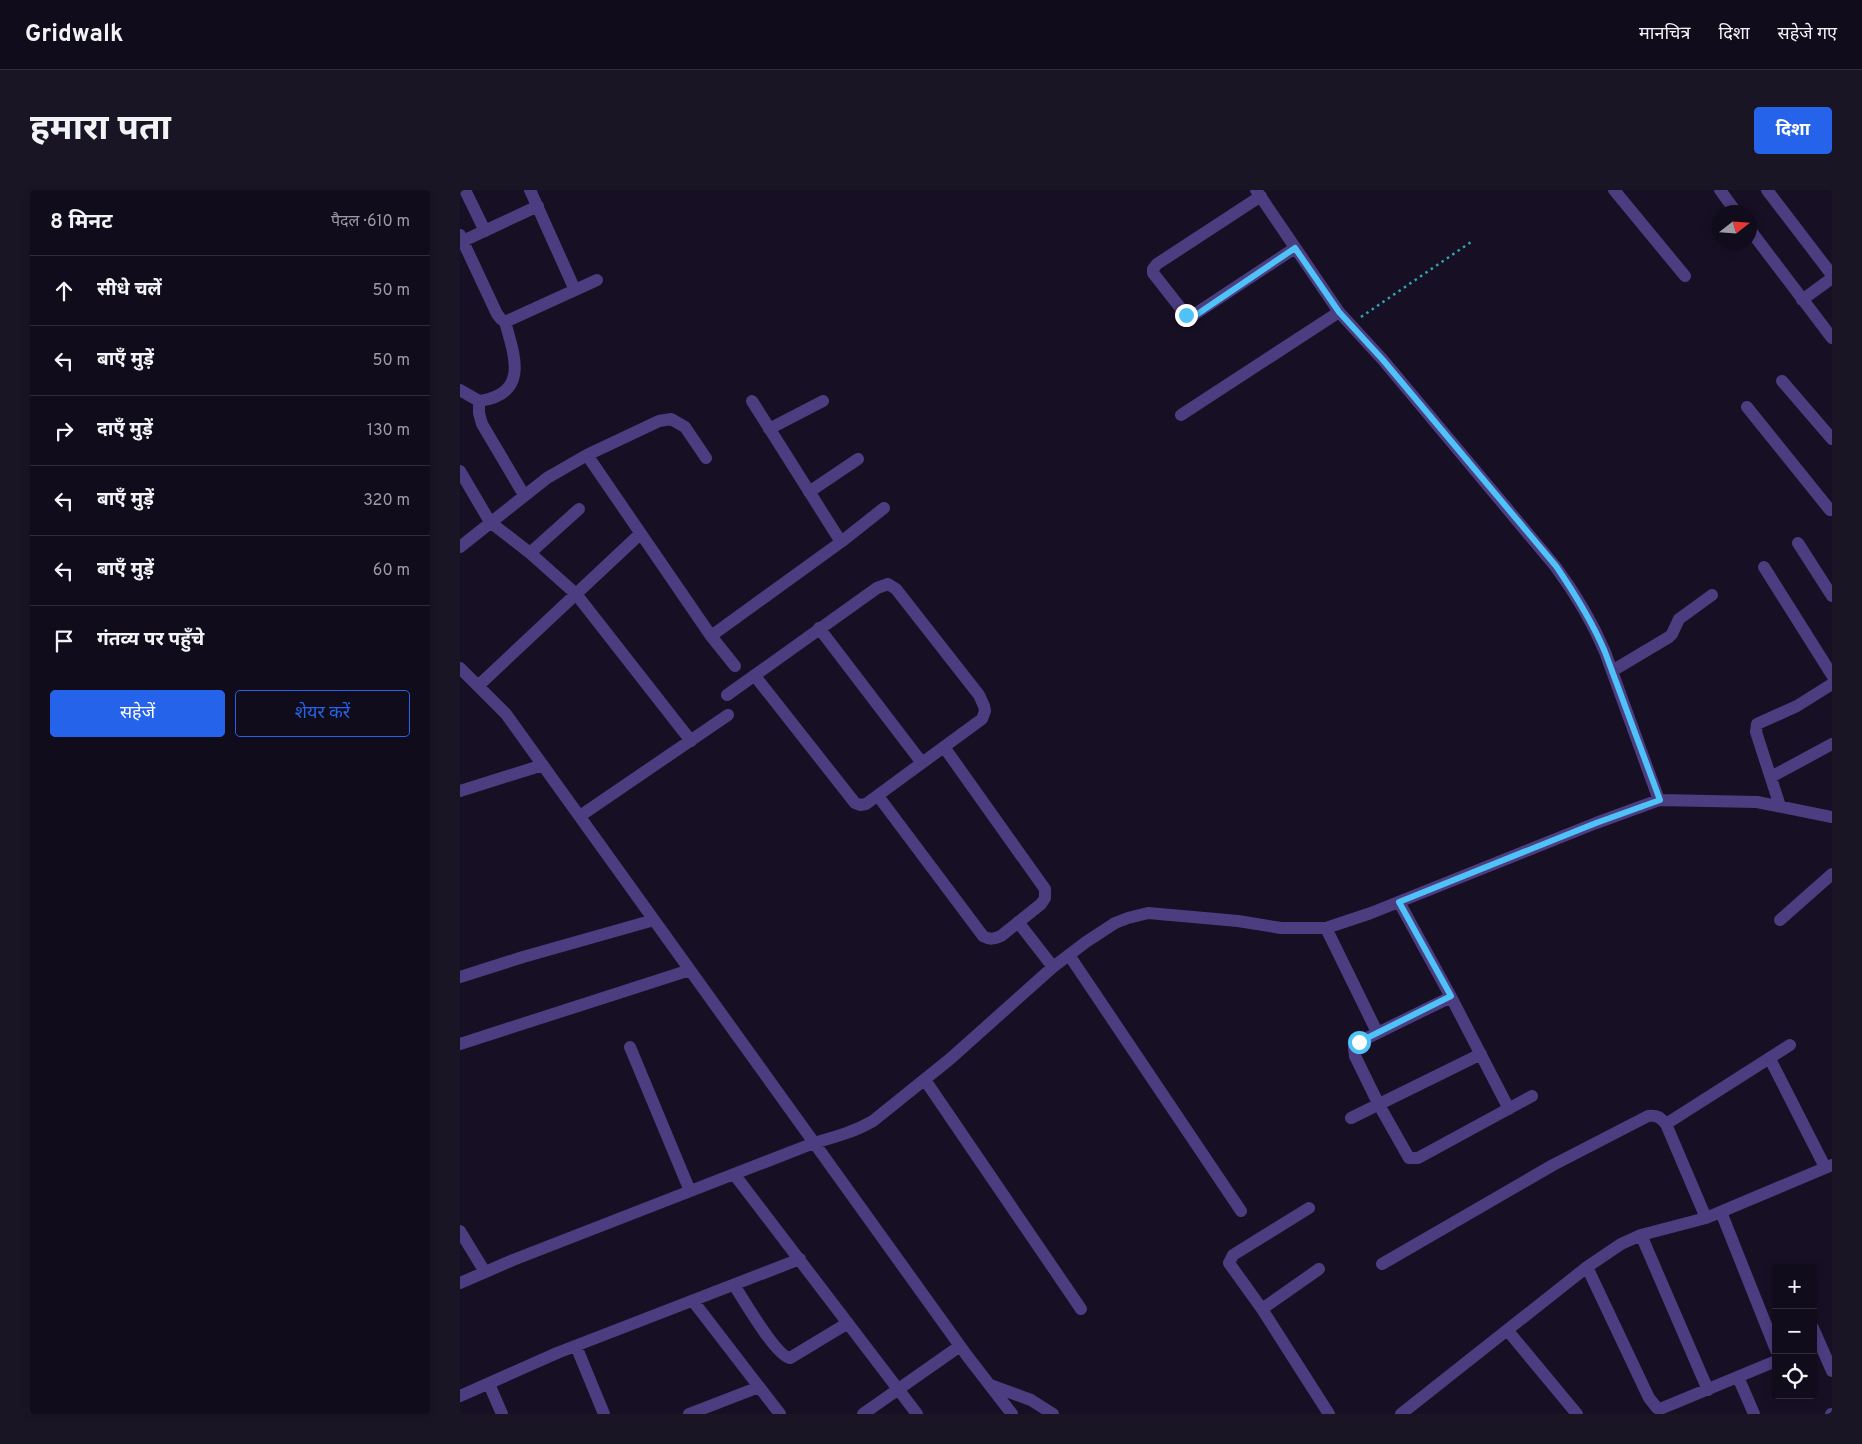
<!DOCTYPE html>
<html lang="hi">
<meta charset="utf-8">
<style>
body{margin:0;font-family:Overpass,"Noto Sans Devanagari",sans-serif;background:#1a1524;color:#f1f3f6}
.controls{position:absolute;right:15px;bottom:15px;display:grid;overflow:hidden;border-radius:5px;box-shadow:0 2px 8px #0003}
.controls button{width:45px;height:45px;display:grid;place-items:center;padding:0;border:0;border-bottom:1px solid #302c3a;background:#110c1b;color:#f1f3f6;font:25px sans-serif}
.compass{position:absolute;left:1252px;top:15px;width:45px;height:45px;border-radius:50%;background:#110c1b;box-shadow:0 2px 8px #0003;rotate:73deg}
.stop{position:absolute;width:15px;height:15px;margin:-11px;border:4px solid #4fc3f7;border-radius:50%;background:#fff}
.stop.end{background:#4fc3f7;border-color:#fff;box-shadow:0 1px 5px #0008}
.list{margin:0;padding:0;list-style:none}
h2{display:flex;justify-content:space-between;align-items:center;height:65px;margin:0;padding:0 20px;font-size:21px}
h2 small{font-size:16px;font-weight:400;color:#9c9ba3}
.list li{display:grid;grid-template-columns:32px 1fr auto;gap:15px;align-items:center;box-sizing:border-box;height:70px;padding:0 20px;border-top:1px solid #302c3a}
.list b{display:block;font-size:19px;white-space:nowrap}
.list em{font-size:16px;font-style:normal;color:#9c9ba3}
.actions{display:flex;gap:10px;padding:15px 20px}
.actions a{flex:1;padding:11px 0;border:1px solid #2563eb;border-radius:5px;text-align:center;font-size:18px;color:#2563eb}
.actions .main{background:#2563eb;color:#fff}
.icon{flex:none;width:28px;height:28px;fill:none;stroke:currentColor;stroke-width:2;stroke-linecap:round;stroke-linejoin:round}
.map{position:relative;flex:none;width:1372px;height:1224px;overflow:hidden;border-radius:5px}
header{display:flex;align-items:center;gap:30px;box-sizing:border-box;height:70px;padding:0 25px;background:#110c1b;border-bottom:1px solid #302c3a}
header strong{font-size:24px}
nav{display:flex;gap:28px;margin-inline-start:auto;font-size:18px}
.intro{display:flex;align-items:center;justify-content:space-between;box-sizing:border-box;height:120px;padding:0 30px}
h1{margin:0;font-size:35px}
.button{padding:12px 22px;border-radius:5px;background:#2563eb;color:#fff;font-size:18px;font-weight:700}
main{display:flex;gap:30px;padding:0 30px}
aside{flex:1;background:#110c1b;border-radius:5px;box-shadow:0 2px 8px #0003}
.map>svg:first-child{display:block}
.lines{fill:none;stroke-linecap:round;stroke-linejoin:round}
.path{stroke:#35a2b1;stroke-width:2.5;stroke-dasharray:2.5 4;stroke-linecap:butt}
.minor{stroke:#4c3d81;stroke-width:12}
.route{stroke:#4fc3f7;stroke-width:6}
</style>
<header>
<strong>Gridwalk</strong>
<nav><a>मानचित्र</a><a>दिशा</a><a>सहेजे गए</a></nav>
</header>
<div class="intro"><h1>हमारा पता</h1><a class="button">दिशा</a></div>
<main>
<aside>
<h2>8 मिनट<small>पैदल · 610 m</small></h2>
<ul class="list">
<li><svg class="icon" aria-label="ahead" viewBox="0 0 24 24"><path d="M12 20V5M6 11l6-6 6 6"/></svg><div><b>सीधे चलें</b></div><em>50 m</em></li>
<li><svg class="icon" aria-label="left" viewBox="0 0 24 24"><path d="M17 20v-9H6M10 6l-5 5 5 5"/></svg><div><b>बाएँ मुड़ें</b></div><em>50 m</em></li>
<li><svg class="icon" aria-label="right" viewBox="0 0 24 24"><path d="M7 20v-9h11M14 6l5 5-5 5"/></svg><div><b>दाएँ मुड़ें</b></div><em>130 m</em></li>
<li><svg class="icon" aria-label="left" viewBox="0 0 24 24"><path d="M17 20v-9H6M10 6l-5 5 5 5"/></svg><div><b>बाएँ मुड़ें</b></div><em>320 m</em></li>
<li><svg class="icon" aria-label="left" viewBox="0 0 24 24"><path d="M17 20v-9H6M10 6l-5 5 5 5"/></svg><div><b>बाएँ मुड़ें</b></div><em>60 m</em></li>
<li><svg class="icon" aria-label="arrive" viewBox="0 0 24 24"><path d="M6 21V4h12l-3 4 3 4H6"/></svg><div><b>गंतव्य पर पहुँचे</b></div></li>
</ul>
<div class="actions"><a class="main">सहेजें</a><a>शेयर करें</a></div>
</aside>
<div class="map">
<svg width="1372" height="1224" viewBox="0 0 1372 1224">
<rect width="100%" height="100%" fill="#171024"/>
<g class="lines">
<path class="path" d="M901 127 1011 52"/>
<path class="minor" d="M5 0 25 41
M70 0 115 100
M796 0 879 122 923 170 1095 376C1115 403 1132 431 1145 462L1199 610
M1154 0 1225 86
M1260 0 1276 22
M1307 0 1372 85
M801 6 697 74 693 79V83L726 125 732 126 835 58
M1290 40 1372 148
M0 45 37 124 41 129 45 132 137 90
M3 51 78 16
M1342 110 1372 88
M1322 191 1372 249
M0 200 19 211C69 204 55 167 45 132
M19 211V223L22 234 64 305
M292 211 381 352
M1287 217 1370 320H1372
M721 225 879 122
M309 239 363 211
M127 265 251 446 275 476
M0 281 30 332 70 363 116 404 231 551
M349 302 398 269
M1338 353 1372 406
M0 357 87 288 127 265 199 231 211 229 225 237 246 268
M70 363 119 319
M1304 377 1372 485
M359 438 462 573
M251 446 381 352 424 318
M0 478 46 524 508 1167 552 1224
M1152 481 1209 447 1212 444 1219 429 1252 405
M18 496 180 344
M267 505 417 398 428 394 436 399 519 505 524 516 525 521 522 529 406 614 400 615 395 613 295 486
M1311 587 1372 554
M0 601 83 575
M418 606 523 746C530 750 534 749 541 746L581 714 585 708V699L484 557
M1320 616 1296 542 1297 534 1337 516 1372 494
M120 626 268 525
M939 712 991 807 1049 919
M1320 730 1372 684
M558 732 593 777
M866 738 917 842
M609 765 781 1021
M0 787 63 767 194 730
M991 807 899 852 894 858 895 866 919 915 949 968H958L1072 906
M0 854 230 780
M170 857 230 1001
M1310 869 1365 977
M465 890 621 1119
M891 928 1021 864
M1206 934 1330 855
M274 984 457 1224
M849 1018 773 1065 769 1073 802 1119 869 1224
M1261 1022 1316 1160
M0 1041 25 1082
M1181 1045 1248 1200
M922 1074 1093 975 1188 926C1197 925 1200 927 1206 934L1246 1028
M1127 1077 1189 1208 1197 1218 1200 1219 1316 1171
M0 1093 53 1070 354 953C375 947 394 942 413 931L490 869 593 777 626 752 655 733 668 728 688 723 778 731 821 738H866L911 723 1136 633 1199 610 1297 612 1372 627
M274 1095C283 1109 316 1166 330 1168L388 1133
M233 1111 320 1224
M802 1119 859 1079
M1353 1138 1372 1181
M1048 1141 1117 1224
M116 1156 144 1224
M1278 1187 1294 1224
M29 1194 42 1224
M530 1195 571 1210 593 1224
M0 1206 97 1163 340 1069
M229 1224 299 1197
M403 1224 500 1156
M941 1224 1127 1077 1161 1054 1181 1045 1246 1028 1372 975
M1371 1224H1372"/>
</g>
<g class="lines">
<path class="route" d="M726 125 732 126 736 125 835 58 879 122 923 170 1096 376C1115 404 1132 431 1145 462L1200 610 1136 633 939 712 991 806 899 852"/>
</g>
</svg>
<div class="controls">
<button>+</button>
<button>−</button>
<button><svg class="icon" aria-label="locate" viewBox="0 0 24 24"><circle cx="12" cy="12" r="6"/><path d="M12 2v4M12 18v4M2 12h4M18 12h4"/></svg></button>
</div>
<svg class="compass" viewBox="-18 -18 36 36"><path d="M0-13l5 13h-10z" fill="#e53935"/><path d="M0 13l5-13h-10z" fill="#9c9ba3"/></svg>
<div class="stop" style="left:899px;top:852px"></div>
<div class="stop end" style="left:726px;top:125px"></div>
</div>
</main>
